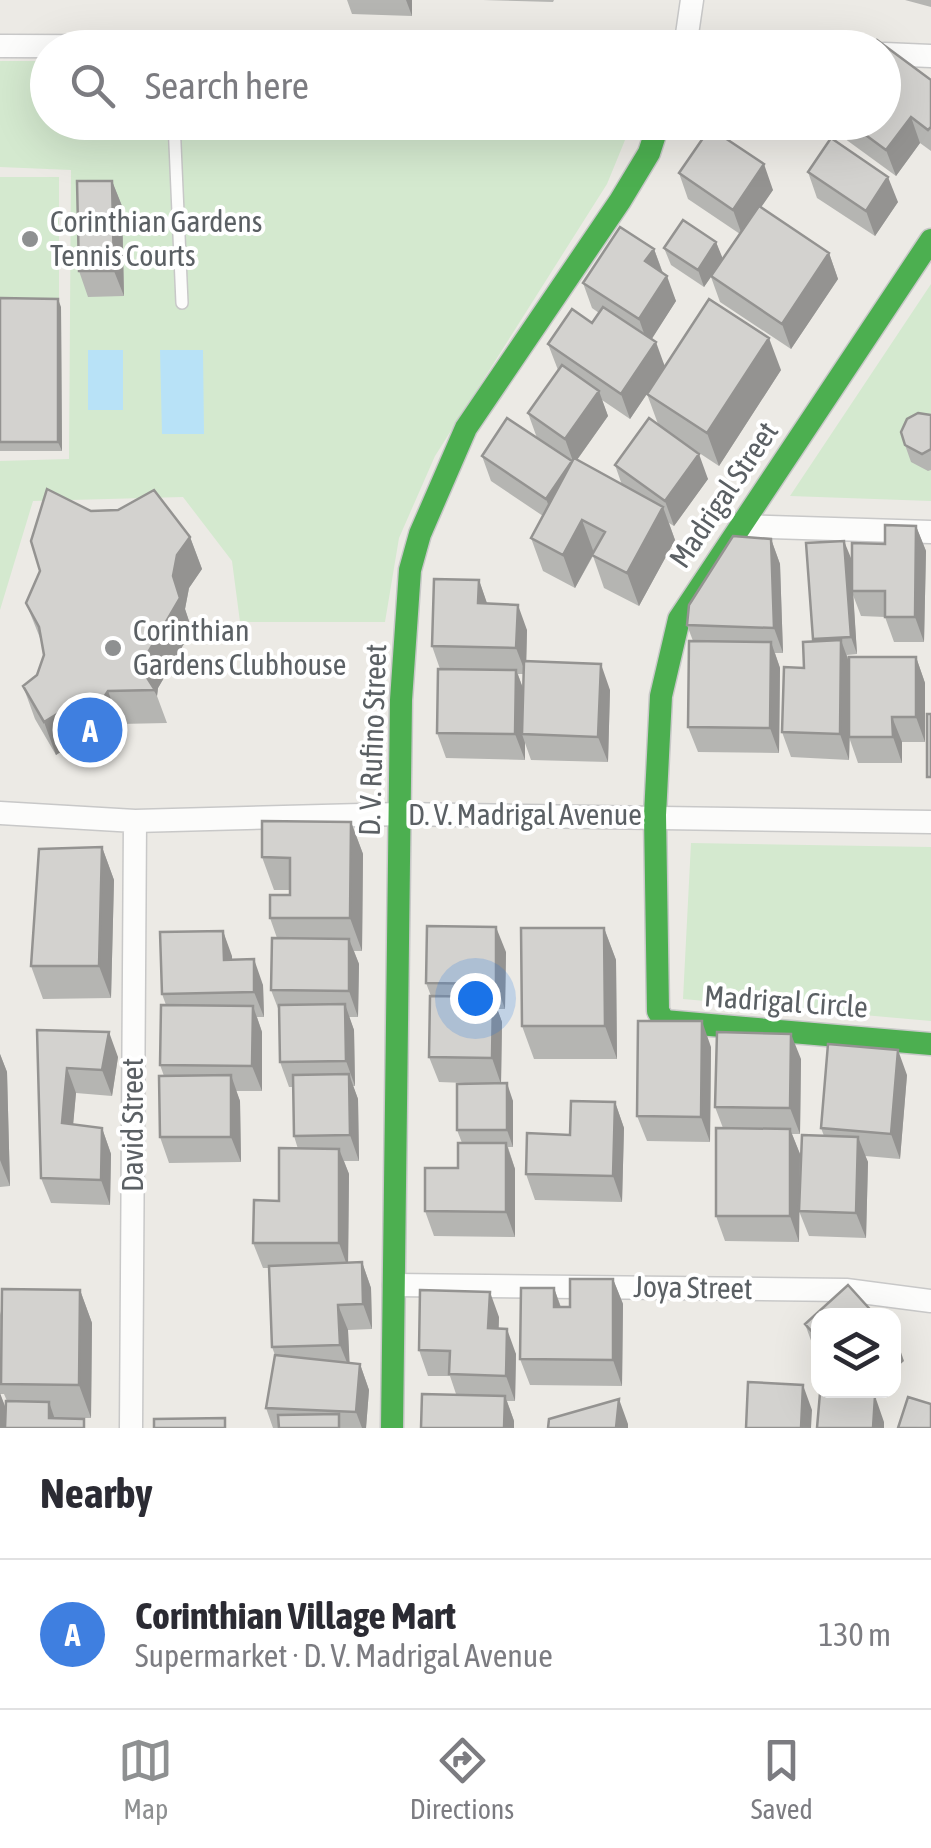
<!DOCTYPE html>
<meta charset="utf-8">
<style>
body{margin:0;font-family:"Asap Condensed",sans-serif;background:#f7f7f7;color:#2b2b33}
.controls{position:absolute;right:30px;bottom:30px;display:grid;overflow:hidden;border-radius:20px;box-shadow:0 10px 40px #0002}
.controls button{width:90px;height:90px;display:grid;place-items:center;padding:0;border:0;border-bottom:2px solid #e1e1e2;background:#fff;color:#2b2b33;font:50px sans-serif}
.you{position:absolute;left:475px;top:998px;width:35px;height:35px;margin:-25px;border:8px solid #fff;border-radius:50%;background:#1a73e8;box-shadow:0 0 0 15px #1a73e833}
.badge{display:grid;place-items:center;width:65px;height:65px;border-radius:50%;background:#8e9091;color:#fff;font-size:32px;font-weight:700}
.pin{position:absolute;translate:-50% -50%;border:5px solid #fff;box-shadow:0 2px 10px #0006}
.list{margin:0;padding:0;list-style:none}
h2{display:flex;justify-content:space-between;align-items:center;height:130px;margin:0;padding:0 40px;font-size:42px}
h2 small{font-size:32px;font-weight:400;color:#7c7c81}
.list li{display:grid;grid-template-columns:65px 1fr auto;gap:30px;align-items:center;box-sizing:border-box;height:150px;padding:0 40px;border-top:2px solid #e1e1e2}
.list b{display:block;font-size:38px;white-space:nowrap}
.list p{margin:0;font-size:32px;white-space:nowrap;color:#7c7c81}
.list em{font-size:32px;font-style:normal;color:#7c7c81}
.icon{flex:none;width:55px;height:55px;fill:none;stroke:currentColor;stroke-width:2;stroke-linecap:round;stroke-linejoin:round}
.map{position:relative;flex:none;width:931px;height:1428px;overflow:hidden}
.search{position:absolute;background:#fff;box-shadow:0 10px 40px #0002;left:30px;right:30px;top:30px;height:110px;display:flex;align-items:center;gap:25px;box-sizing:border-box;padding:0 35px;border-radius:55px;color:#7c7c81;font-size:38px}
.sheet{height:280px;background:#fff}
nav{display:flex;justify-content:space-around;align-items:center;box-sizing:border-box;height:140px;border-top:2px solid #e1e1e2;background:#fff;font-size:28px;color:#7c7c81}
nav a{display:grid;justify-items:center;gap:5px}
nav .on{color:#8e9091}
.map>svg:first-child{display:block}
.green{fill:#d4e9cf}
.water{fill:#b8e2f7}
.lines{fill:none;stroke-linecap:round;stroke-linejoin:round}
.lane-casing{stroke:#c8c8c8;stroke-width:14}
.street-casing{stroke:#c8c8c8;stroke-width:25}
.fast-casing{stroke:#c8c8c8;stroke-width:25}
.lane{stroke:#fcfcfb;stroke-width:11}
.street{stroke:#fcfcfb;stroke-width:22}
.fast{stroke:#4caf50;stroke-width:22}
.wall{fill:#b5b5b2;fill-rule:evenodd}
.shaded-wall{fill:#949391}
.building{fill:#d3d2cf;stroke:#949391;stroke-width:2.5}
.poi-dot{fill:#8e9091;stroke:#fff;stroke-width:4}
.labels{text-anchor:middle;stroke-width:8;stroke-linejoin:round;paint-order:stroke}
.poi-label{font-size:30px;fill:#5b6064;stroke:#fff;text-anchor:start}
.street-label{font-size:30px;fill:#5b6064;stroke:#fff}
</style>
<div class="map">
<svg width="931" height="1428" viewBox="0 0 931 1428">
<rect width="100%" height="100%" fill="#eceae5"/>
<path class="green" d="M0 61H47L48 122 632 123 607 184 435 456 399 538 385 622H240L232 561 183 497 33 501 0 610V461L69 459 71 170 0 167Z
M0 177H59V300H0Z
M931 284V501L790 496Z
M691 843 931 847V1021L683 999Z"/>
<path class="water" d="M88 350H123V410H88Z
M160 350H203L204 434H162Z"/>
<g class="lines">
<g class="lane-casing">
<path id="lane" d="M174 122 182 303"/>
</g>
<g class="street-casing">
<path id="street" d="M0 46 733 48
M685 48 692 0
M884 54 931 56
M741 526 931 532
M0 813 135 821 400 814 931 822
M394 1285 846 1290 931 1301
M131 1428 135 821"/>
</g>
<g class="fast-casing">
<path id="fast" d="M931 240 679 619 661 696 655 815 658 1011 664 1021 931 1044
M392 1428 401 700 410 570 420 534 466 428 620 201 649 153 659 122"/>
</g>
<use href="#lane" class="lane"/>
<use href="#street" class="street"/>
<use href="#fast" class="fast"/>
</g>
<path class="wall" d="M347 0H412V16L352 14Z
M483 0H554L553 2Z
M905 0H931V7Z
M931 80V151L920 143 896 176 837 133 833 122H884Z
M711 122H816V138H725L773 190 761 207 829 253 838 279 791 349 720 302 711 277 704 287 671 265 664 248 716 242 722 259 740 234 688 199 679 173 713 130Z
M808 172 898 202 875 236 817 198Z
M112 181 122 206 124 296 88 297 79 271Z
M654 249 663 273 676 301 651 339 665 366 781 370 719 466 684 443 708 479 674 526 669 523 675 540 639 606 604 588 593 556 575 588 543 571 531 538 543 516 491 481 482 456 537 438 528 413 558 370 548 344 592 323 599 313 592 308 583 283ZM647 394 658 424 615 465 622 485 577 460 608 416 602 400 630 419Z
M0 298 61 307 62 451H0Z
M931 415V470L928 471 911 462 905 445Z
M916 526 926 551 924 642H894L885 617 861 616 853 595 857 654 847 655 849 660 916 657 925 683V742H902V763H858L850 740 849 760 791 757 782 732 813 641V639L851 558 852 577 885 544Z
M190 537 202 569 189 588 185 609 192 630 158 688 157 696 167 723 120 724 108 741 74 743 56 755 35 719 23 686 37 675 44 655 42 643 26 603Z
M771 539 780 564 783 653H775L780 668 779 753 698 752 688 727 693 641 687 625Z
M479 580 487 604 527 630 526 661 610 690 608 762 531 760 525 743V760L446 758 437 733 440 669 432 646ZM518 674H524L523 689Z
M351 822 363 854 362 951H354L359 964 358 1017H349L354 1030 355 1086H353L358 1099 359 1161H344L349 1174 348 1263 362 1262 371 1288 372 1329 348 1330 349 1363 360 1364 369 1390 366 1428H273L266 1408 275 1355 272 1347 269 1268H263L253 1243 279 1201 298 1149 294 1136 293 1087H289L280 1062 279 1011 271 990 277 938 270 918 290 895V890H274L262 857Z
M102 847 114 880 111 998 43 999 31 966Z
M604 928 616 960 617 1059H534L522 1026Z
M223 931 232 960 263 985 264 1017H257L262 1032V1091H236L240 1101 241 1162 169 1163 160 1137 164 1076 160 1065 166 1005 162 994Z
M506 952 505 1009H497L502 1022 501 1083 513 1101V1147H508L515 1169V1237L434 1236 425 1211 458 1168 462 1143 457 1130 491 1084 439 1082 429 1057 431 996 426 983Z
M37 1030 118 1057 112 1096 76 1093 73 1124 102 1128 111 1154 110 1205 51 1203 41 1178Z
M711 1047 710 1142 647 1141 637 1116Z
M0 1054 7 1072 10 1186 0 1187Z
M801 1059 800 1134H792L800 1154 799 1242 725 1241 716 1216 723 1128 715 1107Z
M907 1075 900 1159 865 1156 868 1162 866 1238 809 1236 799 1211 824 1136 821 1128Z
M615 1102 624 1128 622 1202 535 1200 526 1174Z
M613 1279 623 1304 622 1386 530 1385 520 1359 554 1288 561 1307H570Z
M80 1290 92 1323 91 1418H55L5 1428 7 1401 4 1394H0L6 1409 0 1428V1311L1 1315Z
M818 1316V1354L814 1349 805 1324Z
M499 1317 498 1329 516 1354 515 1401H507L514 1421 456 1394 450 1376H428L419 1350Z"/>
<path class="shaded-wall" d="M406 0H412V16Z
M911 117 920 143 896 176 886 150Z
M810 122H816V138Z
M764 164 773 190 742 235 733 210Z
M888 177 898 202 875 236 866 211Z
M112 181 122 206 124 296 114 271Z
M716 242 723 259 704 287 698 270Z
M654 249 663 274 645 261Z
M829 253 838 279 791 349 782 324Z
M667 276 676 301 648 345 639 319Z
M58 299 61 307 62 451 58 442Z
M769 338 781 370 719 466 707 433Z
M656 342 665 367 630 419 621 394Z
M599 391 608 416 574 464 565 439Z
M699 454 708 479 674 526 665 501Z
M572 461 556 524 546 499Z
M663 507 675 540 639 606 627 573Z
M582 520 594 553 575 588 563 555Z
M916 526 926 551 924 642 915 617Z
M190 537 202 569 189 588 185 609 192 630 158 688 157 696 144 673 146 656 173 576 177 555Z
M771 539 780 564 783 653 774 628Z
M844 541 851 558 857 654 851 637Z
M479 580 488 606 478 603Z
M518 605 527 630 526 674 516 648Z
M841 640 850 665 849 760 840 734Z
M771 642 780 668 779 753 770 728Z
M916 657 925 683V742L916 717Z
M601 664 610 690 608 762 598 737Z
M516 670 526 696 522 734 525 743V760L515 734Z
M108 691 120 724 108 741 96 709Z
M62 711 74 743 56 755 44 722Z
M892 717 902 742V763L893 737Z
M351 822 363 854 362 951 350 918Z
M102 847 114 880 111 998 99 966Z
M496 927 506 952 505 1009 496 984Z
M604 928 616 960 617 1059 605 1026Z
M223 931 232 956 233 986 224 960Z
M349 939 359 964 358 1017 349 991Z
M254 959 263 985 264 1017 254 992Z
M493 997 502 1022 501 1084 492 1058Z
M345 1004 354 1030 355 1086 346 1061Z
M253 1006 262 1032V1091L252 1066Z
M702 1021 711 1047 710 1142 701 1117Z
M109 1032 118 1057 112 1096 102 1070Z
M791 1034 801 1059 800 1134 790 1108Z
M898 1050 907 1075 900 1159 891 1134Z
M0 1054 7 1072 10 1186 0 1160Z
M67 1068 76 1093 71 1148 62 1123Z
M349 1074 358 1099 359 1161 350 1135Z
M231 1075 240 1101 241 1162 231 1137Z
M507 1083 513 1101V1147L507 1130Z
M615 1102 624 1128 622 1202 613 1176Z
M102 1128 111 1154 110 1205 101 1180Z
M790 1129 800 1154 799 1242 790 1216Z
M858 1137 868 1162 866 1238 856 1213Z
M506 1143 515 1169V1237L506 1212Z
M339 1149 349 1174 348 1268 339 1243Z
M362 1262 371 1288 372 1329 363 1304Z
M613 1279 623 1304 622 1386 613 1360Z
M554 1288 563 1314 554 1307Z
M80 1290 92 1323 91 1418 79 1385Z
M490 1292 499 1317 498 1354 488 1328Z
M338 1305 348 1330 350 1370 340 1345Z
M507 1329 516 1354 515 1401 506 1376Z
M895 1335 904 1361 894 1370V1336Z
M360 1364 369 1390 366 1428H362L356 1412Z
M803 1385 812 1410 811 1428H801Z
M857 1390H871L861 1400Z
M0 1393 6 1409 5 1428H0Z
M505 1396 514 1421V1428H504Z
M875 1396 884 1422V1428H873Z
M619 1399 628 1424V1428H616Z
M49 1402 58 1428 49 1418Z"/>
<path class="building" d="M877 40 931 80V127L928 130 911 117 886 150 848 122H884V48H872Z
M707 45H806V48H707Z
M710 128 764 164 733 210 679 173Z
M831 138 888 177 866 211 808 172Z
M77 181H112L114 271H79Z
M759 206 829 253 782 324 711 276Z
M683 220 716 242 698 270 664 248Z
M620 227 654 249 645 261 667 276 639 319 583 283Z
M0 298 58 299V442H0Z
M709 299 769 338 707 433 647 394Z
M603 307 656 342 621 394 548 344 572 309 592 323Z
M562 365 599 391 565 439 528 413Z
M918 413 931 415V449L922 454 905 445 901 432 907 419Z
M507 418 572 461 546 499 482 456Z
M649 418 699 454 665 501 615 465Z
M574 458 663 507 627 573 592 555 605 532 582 520 563 555 531 538Z
M47 489 91 511 118 510 154 490 190 537 177 555 173 576 180 598 146 656 144 673 155 690 108 691 96 709 62 711 44 722 23 686 37 675 44 655 39 627 26 603 40 571 31 541Z
M885 525 916 526 915 617H885V591H852V543L885 544Z
M733 536 771 539 774 628 687 625 689 605Z
M844 541 851 637 813 639 806 543Z
M434 579 479 580 478 603 518 605 516 648 432 646Z
M841 640 840 734 782 732 784 667 804 668 803 642Z
M689 641 771 642 770 728 688 727Z
M849 657H916V717H892L893 737H849Z
M524 661 601 664 598 737 522 734Z
M438 669 516 670 515 734 437 733Z
M927 714H931V777H927Z
M262 821 351 822 350 918H270V895H290V858L262 857Z
M102 847 99 966H31L39 849Z
M427 926 496 927V984L426 983Z
M521 928H604L605 1026H522Z
M223 931 224 960 254 959V992L162 994 160 932Z
M272 938 349 939V991L271 990Z
M430 996 493 997 492 1058 429 1057Z
M345 1004 346 1061 280 1062 279 1005Z
M161 1005 253 1006 252 1066 160 1065Z
M638 1021H702L701 1117 637 1116Z
M37 1030 109 1032 102 1070 67 1068 62 1123 102 1128 101 1180 41 1178Z
M717 1032 791 1034 790 1108 715 1107Z
M828 1044 898 1050 891 1134 821 1128Z
M349 1074 350 1135 294 1136 293 1075Z
M231 1075V1137H160L159 1076Z
M507 1083V1130H457V1084Z
M571 1101 615 1102 613 1176 526 1174 527 1133 570 1135Z
M716 1128 790 1129V1216H716Z
M802 1135 858 1137 856 1213 799 1211Z
M458 1143H506V1212L425 1211V1168H458Z
M279 1148 339 1149V1243H253L254 1200 279 1201Z
M362 1262 363 1304 338 1305 340 1345 272 1347 269 1266Z
M570 1279H613V1360L520 1359 521 1288H554V1307H570Z
M848 1285 876 1316H818V1338L805 1324Z
M2 1289 80 1290 79 1385 1 1384Z
M420 1290 490 1292 488 1328 507 1329 506 1376 449 1374 450 1351 419 1350Z
M275 1355 360 1364 356 1412 266 1408Z
M748 1382 803 1385 801 1428H746Z
M820 1393 875 1396 873 1428H817Z
M422 1394 505 1396 504 1428H421Z
M908 1397 931 1404V1428H898Z
M619 1399 616 1428H548L549 1419Z
M6 1401 49 1402V1418L84 1419V1428H5Z
M339 1414V1428H279L278 1415Z
M225 1418V1428H154V1419Z"/>
<g class="poi-dot">
<circle cx="30" cy="239" r="10"/>
<circle cx="113" cy="648" r="10"/>
</g>
<g class="labels">
<g class="poi-label">
<text x="50" y="232">Corinthian Gardens<tspan x="50" dy="34">Tennis Courts</tspan></text>
<text x="133" y="641">Corinthian<tspan x="133" dy="34">Gardens Clubhouse</tspan></text>
</g>
<g class="street-label">
<text transform="translate(724 495) rotate(-56)" y="10">Madrigal Street</text>
<text transform="translate(373 740) rotate(-88)" y="10">D. V. Rufino Street</text>
<text x="525" y="825">D. V. Madrigal Avenue</text>
<text transform="translate(786 1002) rotate(4)" y="10">Madrigal Circle</text>
<text transform="translate(133 1125) rotate(-90)" y="10">David Street</text>
<text transform="translate(693 1288) rotate(1)" y="10">Joya Street</text>
</g>
</g>
</svg>
<div class="controls">
<button><svg class="icon" aria-label="layers" viewBox="0 0 24 24"><path d="M12 4l9 5-9 5-9-5zM3 14l9 5 9-5"/></svg></button>
</div>
<div class="you"></div>
<div class="pin badge" style="left:90px;top:730px;background:#3f7fe0">A</div>
<div class="search"><svg class="icon" aria-label="search" viewBox="0 0 24 24"><circle cx="10" cy="10" r="6"/><path d="M15 15l6 6"/></svg>Search here</div>
</div>
<section class="sheet">
<h2>Nearby<small></small></h2>
<ul class="list">
<li><span class="badge" style="background:#3f7fe0">A</span><div><b>Corinthian Village Mart</b><p>Supermarket · D. V. Madrigal Avenue</p></div><em>130 m</em></li>
</ul>
</section>
<nav>
<a class="on"><svg class="icon" aria-label="map" viewBox="0 0 24 24"><path d="M3 6l6-2 6 2 6-2v14l-6 2-6-2-6 2zM9 4v14M15 6v14"/></svg>Map</a>
<a><svg class="icon" aria-label="directions" viewBox="0 0 24 24"><path d="M12 3l9 9-9 9-9-9zM9 14v-3h6M13 9l2 2-2 2"/></svg>Directions</a>
<a><svg class="icon" aria-label="saved" viewBox="0 0 24 24"><path d="M7 4h10v16l-5-4-5 4z"/></svg>Saved</a>
</nav>
